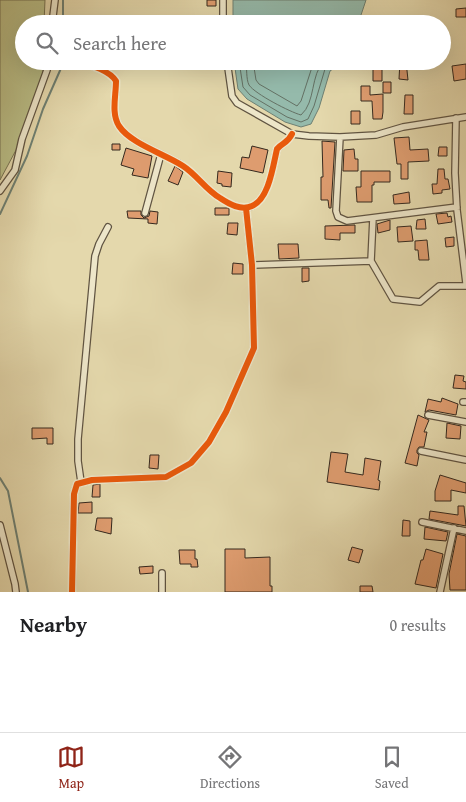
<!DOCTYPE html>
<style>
body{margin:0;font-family:"Gentium Book Plus",serif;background:#f6f6f6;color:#202124}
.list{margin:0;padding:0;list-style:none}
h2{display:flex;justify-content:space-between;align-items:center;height:65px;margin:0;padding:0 20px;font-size:21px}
h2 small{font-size:16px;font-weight:400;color:#757577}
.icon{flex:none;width:28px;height:28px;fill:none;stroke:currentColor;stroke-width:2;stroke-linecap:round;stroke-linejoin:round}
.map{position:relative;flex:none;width:466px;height:592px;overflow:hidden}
.search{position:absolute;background:#fff;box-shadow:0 5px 20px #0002;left:15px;right:15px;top:15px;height:55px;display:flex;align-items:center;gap:12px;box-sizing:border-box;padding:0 18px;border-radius:28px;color:#757577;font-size:19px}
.sheet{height:140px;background:#fff}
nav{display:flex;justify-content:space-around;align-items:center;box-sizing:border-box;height:70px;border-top:1px solid #e0e0e0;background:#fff;font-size:14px;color:#757577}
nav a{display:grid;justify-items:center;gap:2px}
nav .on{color:#8f2418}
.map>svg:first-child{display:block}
.green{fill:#b9bd86;stroke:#767252}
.water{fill:#95baab;stroke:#6e8073}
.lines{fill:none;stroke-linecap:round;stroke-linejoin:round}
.shore{stroke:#647164;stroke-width:1}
.stream{stroke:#6e8073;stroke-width:2}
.building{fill:#de9c6f;stroke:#34281e}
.street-casing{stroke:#605442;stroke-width:8}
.street{stroke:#ede6c9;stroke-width:5.5}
.cycleway-casing{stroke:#ede6c9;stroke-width:9}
.cycleway{stroke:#e8590c;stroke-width:6}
</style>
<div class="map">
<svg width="466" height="592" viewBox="0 0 466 592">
<rect width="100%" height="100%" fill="#e4d8ac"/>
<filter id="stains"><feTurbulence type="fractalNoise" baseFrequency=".004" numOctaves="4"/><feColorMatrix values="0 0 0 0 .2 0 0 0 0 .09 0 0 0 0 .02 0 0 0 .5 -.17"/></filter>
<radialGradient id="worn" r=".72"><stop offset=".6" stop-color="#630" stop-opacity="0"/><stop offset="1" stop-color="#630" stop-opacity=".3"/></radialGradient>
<path class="green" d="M0 0H45L44 24H24V61H43V79L23 137 0 180Z"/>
<path class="water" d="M233 0H366L358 24H233Z
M234 61H344L330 71 319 108 311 124 301 127 285 122 247 99 238 89Z"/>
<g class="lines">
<path class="shore" d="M239 61 243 87 250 95 287 117 301 122 308 119 314 106 325 69 335 61
M246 61C247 68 246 79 249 85 255 94 290 112 301 115 316 102 310 75 324 61
M253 61 256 80 259 84 297 106 301 101 314 61"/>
<path class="stream" d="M63 24V0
M0 214 27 156 43 109 62 66V61
M0 478 8 491 28 592"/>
</g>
<path class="building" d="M207 0H216V6H207Z
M466 8V17H456V9Z
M400 61H406L408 80 399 79Z
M466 64V79L454 81 452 66Z
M382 66V81H373V67Z
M383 82H391V93H383Z
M361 86H370V95L383 94V112L382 119H373L372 101H361Z
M405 95H413V114H404Z
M351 111H360V124H351Z
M409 137 410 150 428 149 429 161 408 162V179H401V164H397L394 138Z
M322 141 335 142 331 208H329L328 200H321V177H323Z
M112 144H120V150H112Z
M252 146 268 150 263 173 240 168 242 157 249 158Z
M439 147H447V156H438Z
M126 148 152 156 148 178 132 175 134 169 121 165Z
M354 149 355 159H358V171H343L344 150Z
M175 166 183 172 178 185 168 181Z
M438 169H444L445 179H448L450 189 442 190V193L433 194 432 184H437Z
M218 171 232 173 231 187 222 186V184L217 183Z
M361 171H390V182H374V185H372V202H357L356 187H361Z
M409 192 410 203 394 204 393 195Z
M215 208H229V215H215Z
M127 211H141V215L144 218 149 216 150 211 158 212 157 224 148 223V219L128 218Z
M447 213 448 217 451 216 452 222 438 224 436 214Z
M425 219 426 229H416L417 220Z
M390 220V230L378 233 377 224Z
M228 223H238L237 235 227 234Z
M355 225V233H340V240L325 239V226Z
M411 226 413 241 398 242 397 227Z
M454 237V246L446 247 445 238Z
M427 240 429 260H419L418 250H415V241Z
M278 244H298L299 258 279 259Z
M233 263 243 264V274H232Z
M302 268H309V281L302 282Z
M455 375 464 376 463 381 466 382V389L453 388Z
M442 398 458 404 456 415 429 410 425 412 428 399 441 402Z
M418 415 429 420 424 432H427L424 447H419L417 450V453L419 455 417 466 405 463Z
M447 423 461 426 460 439 446 438Z
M32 428H53V444H47V438L32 439Z
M331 452 348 454 345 472 363 475 365 458 381 461 378 480 380 481 379 490 327 482Z
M150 455H159L158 469 149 468Z
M440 475 466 483V493L451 490V501H435V491Z
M100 484V497H92L93 485Z
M92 502V513H78L79 503Z
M458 506H464L466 526 429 519 430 511 458 515Z
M97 518H112L111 534 95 530Z
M403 520 410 521V536H402Z
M425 527 448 532 446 541 424 539Z
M457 534 466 536V590H450L449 574Z
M352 547 363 550 359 563 348 560Z
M225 549H245V558L270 557V586H272V592H225Z
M426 549 443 554 436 588 415 584 421 560H423Z
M179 550H195V559H197L198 567H191V564H180Z
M153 566V573L140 574 139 567Z
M360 586H372L373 592H360Z"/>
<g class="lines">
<g class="street-casing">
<path id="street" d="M223 0V24
M52 24 55 0
M77 61C90 65 109 70 116 81 116 96 111 113 119 126 131 144 165 154 183 166 197 175 206 190 220 198 229 204 241 211 252 206 269 199 273 166 277 149 283 142 287 144 292 134
M227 61 232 96 237 103 292 134 309 136 340 137 376 135 403 127 466 117
M456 118 455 173 457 210 466 283
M340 137 336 211 338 217 347 221 457 207
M0 191 15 170 22 139 47 70 48 61
M145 213 161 154
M373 218 371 261 393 299 420 302 439 286H466
M252 265 371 261
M463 402H466
M428 415 466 422
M421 451 466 460
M81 482 78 461V439L95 256 99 244 108 227
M422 522 466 531
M0 525 15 584 16 592
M162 573V592
M72 592 74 494 77 484 92 480 166 477 191 463 209 442 226 412 254 348 252 265 246 208
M440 592 454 528"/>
</g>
<use href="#street" class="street"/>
<g class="cycleway-casing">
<path id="cycleway" d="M77 61C90 65 109 70 116 81 116 96 111 113 119 126 131 144 165 154 183 166 197 175 206 190 220 198 229 204 241 211 252 206 269 199 273 166 277 149 283 142 287 144 292 134
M72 592 74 494 77 484 92 480 166 477 191 463 209 442 226 412 254 348 252 265 246 208"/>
</g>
<use href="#cycleway" class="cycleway"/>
</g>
<rect width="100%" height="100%" filter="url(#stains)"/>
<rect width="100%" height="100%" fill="url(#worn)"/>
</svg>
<div class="search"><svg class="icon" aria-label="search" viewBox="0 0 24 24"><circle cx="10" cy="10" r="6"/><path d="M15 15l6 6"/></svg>Search here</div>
</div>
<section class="sheet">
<h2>Nearby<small>0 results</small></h2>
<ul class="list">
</ul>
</section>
<nav>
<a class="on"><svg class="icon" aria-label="map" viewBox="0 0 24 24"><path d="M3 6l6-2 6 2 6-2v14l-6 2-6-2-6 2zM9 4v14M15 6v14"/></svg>Map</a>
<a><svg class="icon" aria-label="directions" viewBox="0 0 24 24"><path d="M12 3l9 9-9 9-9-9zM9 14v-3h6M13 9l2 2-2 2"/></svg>Directions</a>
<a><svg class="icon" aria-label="saved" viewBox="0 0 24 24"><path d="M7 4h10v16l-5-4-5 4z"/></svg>Saved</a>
</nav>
